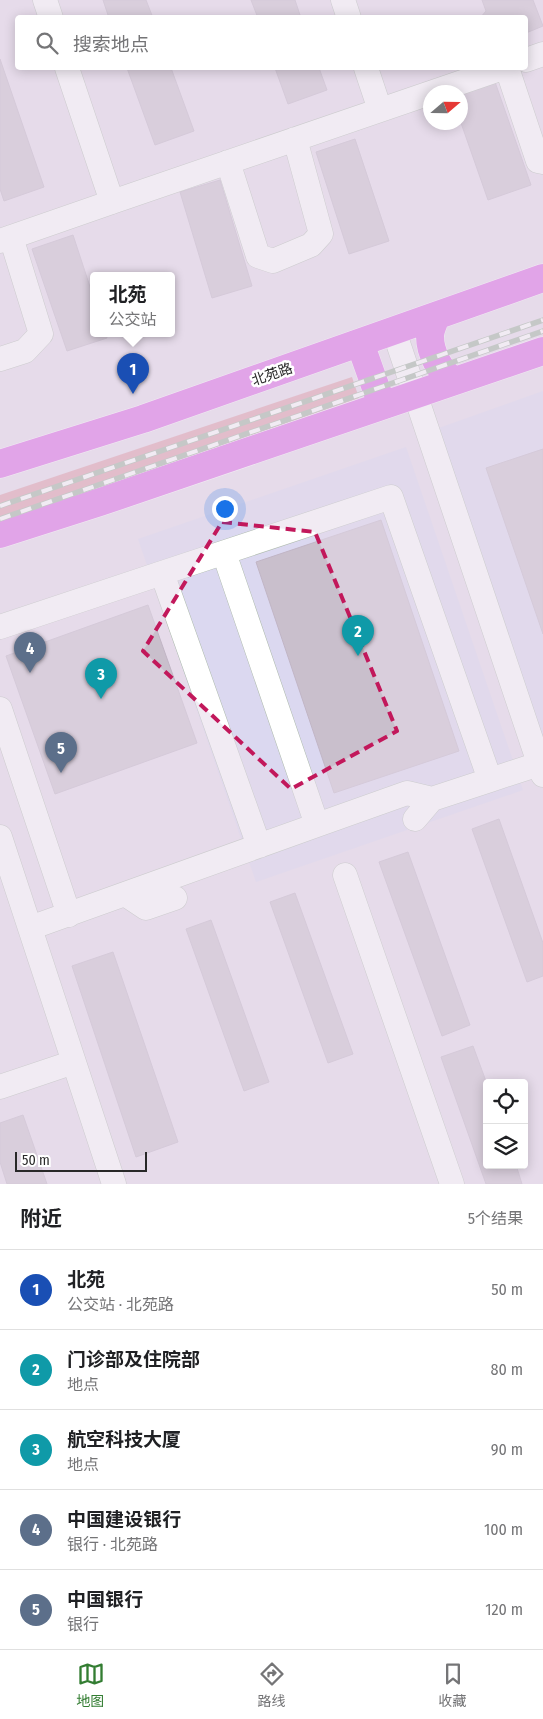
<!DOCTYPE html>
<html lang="zh">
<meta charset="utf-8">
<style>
body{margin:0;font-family:"Fira Sans Condensed","Noto Sans SC",sans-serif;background:#f2f2f2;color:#202124}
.controls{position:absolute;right:15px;bottom:15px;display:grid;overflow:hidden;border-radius:5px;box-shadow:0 2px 12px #0003}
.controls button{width:45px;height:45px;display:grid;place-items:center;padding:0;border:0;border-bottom:1px solid #e0e0e0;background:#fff;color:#202124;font:25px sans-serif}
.compass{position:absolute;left:423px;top:85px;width:45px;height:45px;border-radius:50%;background:#fff;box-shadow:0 2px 12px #0003;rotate:70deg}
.scale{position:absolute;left:15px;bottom:12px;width:132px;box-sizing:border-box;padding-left:5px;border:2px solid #282828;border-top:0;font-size:14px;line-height:18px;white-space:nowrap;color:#282828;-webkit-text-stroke:4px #fff;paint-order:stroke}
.you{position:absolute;left:224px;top:508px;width:18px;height:18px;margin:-12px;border:4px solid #fff;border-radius:50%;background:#1a73e8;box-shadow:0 0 0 8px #1a73e833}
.badge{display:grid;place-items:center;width:32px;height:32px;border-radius:50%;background:#337d32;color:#fff;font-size:16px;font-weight:700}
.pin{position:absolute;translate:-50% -41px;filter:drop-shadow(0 1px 2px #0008)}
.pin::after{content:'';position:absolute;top:26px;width:18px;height:15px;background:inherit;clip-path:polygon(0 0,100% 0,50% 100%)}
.popup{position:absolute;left:90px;top:272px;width:85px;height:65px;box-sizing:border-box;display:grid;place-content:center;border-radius:5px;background:#fff;filter:drop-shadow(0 1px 4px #0005);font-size:16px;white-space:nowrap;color:#757577}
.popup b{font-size:19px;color:#202124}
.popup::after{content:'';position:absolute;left:50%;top:100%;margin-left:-10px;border:10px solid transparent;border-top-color:#fff}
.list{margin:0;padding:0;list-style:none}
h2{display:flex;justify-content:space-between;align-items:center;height:65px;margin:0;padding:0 20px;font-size:21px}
h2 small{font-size:16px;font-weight:400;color:#757577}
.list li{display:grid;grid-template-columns:32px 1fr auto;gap:15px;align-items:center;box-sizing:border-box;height:80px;padding:0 20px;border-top:1px solid #e0e0e0}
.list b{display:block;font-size:19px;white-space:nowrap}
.list p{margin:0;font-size:16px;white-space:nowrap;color:#757577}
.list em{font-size:16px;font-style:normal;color:#757577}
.icon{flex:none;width:28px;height:28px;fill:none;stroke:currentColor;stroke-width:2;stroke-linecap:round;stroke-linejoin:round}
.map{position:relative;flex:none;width:543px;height:1184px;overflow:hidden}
.search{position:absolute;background:#fff;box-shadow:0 2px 12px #0003;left:15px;right:15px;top:15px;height:55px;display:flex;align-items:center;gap:12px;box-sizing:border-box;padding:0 18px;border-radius:5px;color:#757577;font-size:19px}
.sheet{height:465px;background:#fff}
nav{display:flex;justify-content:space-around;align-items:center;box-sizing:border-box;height:70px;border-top:1px solid #e0e0e0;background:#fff;font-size:14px;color:#757577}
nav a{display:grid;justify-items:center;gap:2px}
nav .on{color:#337d32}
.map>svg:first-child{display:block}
.medical{fill:#dbd8f0}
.green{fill:#dd9aa7}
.building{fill:#c9bfcc;stroke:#c1b5c5}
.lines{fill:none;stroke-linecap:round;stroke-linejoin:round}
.minor-casing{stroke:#afbbae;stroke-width:25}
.major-casing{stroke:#fff;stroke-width:29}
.minor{stroke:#fff;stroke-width:24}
.major{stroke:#dc63e7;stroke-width:28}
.rail-casing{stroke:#9eb19e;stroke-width:5.5}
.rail{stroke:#fff;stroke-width:4;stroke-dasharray:11;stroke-linecap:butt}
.marked{fill:none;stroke:#c2185b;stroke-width:4;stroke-dasharray:10 6;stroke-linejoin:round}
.labels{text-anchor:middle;stroke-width:5;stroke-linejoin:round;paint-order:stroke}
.street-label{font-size:14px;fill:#282828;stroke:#fff}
</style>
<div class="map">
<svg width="543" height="1184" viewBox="0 0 543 1184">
<rect width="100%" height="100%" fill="#e6dbea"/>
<path class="medical" d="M543 391V737L436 429Z
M406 447 523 790 256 882 138 539Z"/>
<path class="green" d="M352 377 359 398 0 522V495Z"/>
<path class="building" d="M103 0H146L153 18H109Z
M251 0H295L301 18H258Z
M482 0H533L543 26 526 33V18H480L486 11Z
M0 59 44 187 4 201 0 189Z
M127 68H171L194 131 155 145Z
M275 68H319L327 90 288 104Z
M495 82 531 185 488 200 460 120V94Z
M355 139 389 241 349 254 316 152Z
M220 180 252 286 212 298 180 192Z
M73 235 94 299V333H106L107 338 67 351 32 249Z
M543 449V634L486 468Z
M381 520 459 751 334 793 256 562Z
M148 605 197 743 55 794 6 656Z
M499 819 543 943V976L527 982 472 829Z
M408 852 470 1025 442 1036 379 862Z
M295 893 353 1054 328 1063 270 902Z
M211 920 269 1082 244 1091 186 929Z
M113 952 178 1142 136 1157 72 966Z
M473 1046 487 1084V1165H516L522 1184H486L441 1057Z
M23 1115 47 1184H7L0 1162V1123Z"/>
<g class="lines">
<g class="minor-casing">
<path id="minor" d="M45 0 51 18
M343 0 349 18
M526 60 543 54
M67 68 112 202 503 68
M366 68 380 110
M507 68 538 161 543 162
M228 162 258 256 273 261 311 245 321 234 295 139
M0 241 112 202
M394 331 543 775
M0 359 25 351 41 334 11 237
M0 627 162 573
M0 709 69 915
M415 819 432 799
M317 825 407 793 432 799 490 780
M0 837 114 1184
M259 846 162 573 391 497 490 780 539 764
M345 875 452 1184
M125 894 146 908 175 898
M30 928 317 825 224 553
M0 1087 74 1062"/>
</g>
<g class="major-casing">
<path id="major" d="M436 316C434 322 430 330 430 336 430 353 440 372 454 381
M360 343 382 405
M0 464 143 419 543 278
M0 534 100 502 543 351"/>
</g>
<use href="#minor" class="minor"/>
<use href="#major" class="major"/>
<g class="rail-casing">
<path id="rail" d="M0 506 543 320
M0 519 543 331"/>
</g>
<use href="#rail" class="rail"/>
</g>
<path d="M0 0H543V1184H0ZM222 522 315 532 397 731 291 789 143 651Z" fill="#e6dbea" fill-opacity=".55" fill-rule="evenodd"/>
<path class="marked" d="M222 522 315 532 397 731 291 789 143 651Z"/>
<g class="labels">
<g class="street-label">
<text transform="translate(272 374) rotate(-19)" y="5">北苑路</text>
</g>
</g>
</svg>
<div class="controls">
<button><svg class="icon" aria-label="locate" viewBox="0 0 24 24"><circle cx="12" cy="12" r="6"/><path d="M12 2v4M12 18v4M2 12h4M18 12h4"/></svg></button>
<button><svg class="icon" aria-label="layers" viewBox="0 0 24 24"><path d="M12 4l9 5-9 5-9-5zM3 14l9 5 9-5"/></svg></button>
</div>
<svg class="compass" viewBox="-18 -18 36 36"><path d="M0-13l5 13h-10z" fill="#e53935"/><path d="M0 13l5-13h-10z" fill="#757577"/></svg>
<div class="scale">50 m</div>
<div class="you"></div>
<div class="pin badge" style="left:133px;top:394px;background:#1a4fb4">1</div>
<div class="popup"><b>北苑</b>公交站</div>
<div class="pin badge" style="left:358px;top:656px;background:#0f9aa8">2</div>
<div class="pin badge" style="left:101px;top:699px;background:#0f9aa8">3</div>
<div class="pin badge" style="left:30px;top:673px;background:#5c6f8a">4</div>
<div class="pin badge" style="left:61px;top:773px;background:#5c6f8a">5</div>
<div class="search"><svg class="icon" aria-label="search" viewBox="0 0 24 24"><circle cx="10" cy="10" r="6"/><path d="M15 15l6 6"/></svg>搜索地点</div>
</div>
<section class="sheet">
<h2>附近<small>5个结果</small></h2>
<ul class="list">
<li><span class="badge" style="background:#1a4fb4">1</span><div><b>北苑</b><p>公交站 · 北苑路</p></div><em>50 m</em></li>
<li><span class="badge" style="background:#0f9aa8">2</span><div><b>门诊部及住院部</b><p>地点</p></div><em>80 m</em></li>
<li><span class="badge" style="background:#0f9aa8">3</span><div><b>航空科技大厦</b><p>地点</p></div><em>90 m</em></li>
<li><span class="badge" style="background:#5c6f8a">4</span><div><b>中国建设银行</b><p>银行 · 北苑路</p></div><em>100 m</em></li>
<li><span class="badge" style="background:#5c6f8a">5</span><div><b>中国银行</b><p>银行</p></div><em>120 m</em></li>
</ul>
</section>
<nav>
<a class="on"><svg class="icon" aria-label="map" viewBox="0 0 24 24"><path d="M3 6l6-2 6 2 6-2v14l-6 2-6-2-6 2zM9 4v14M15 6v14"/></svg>地图</a>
<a><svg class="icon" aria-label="directions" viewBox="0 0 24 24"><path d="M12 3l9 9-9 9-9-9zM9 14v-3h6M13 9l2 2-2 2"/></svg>路线</a>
<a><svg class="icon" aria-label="saved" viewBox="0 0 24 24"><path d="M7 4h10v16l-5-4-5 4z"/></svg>收藏</a>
</nav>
